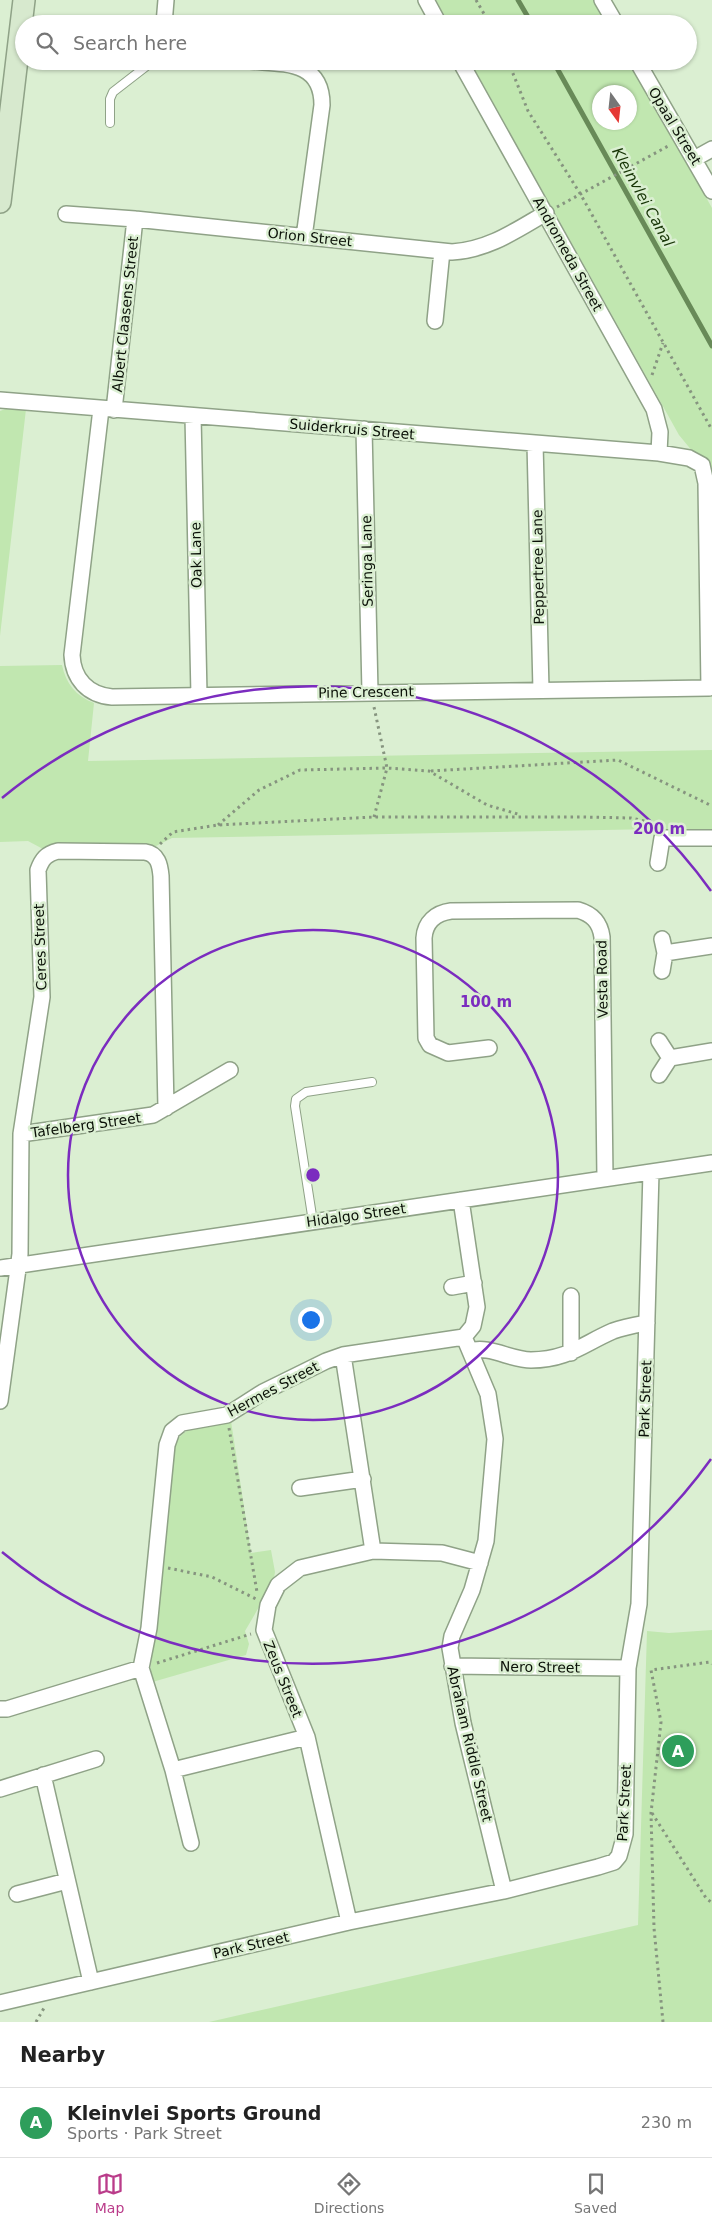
<!DOCTYPE html>
<meta charset="utf-8">
<style>
body{margin:0;font-family:"DejaVu Sans",sans-serif;background:#f2f2f2;color:#222}
.compass{position:absolute;left:592px;top:85px;width:45px;height:45px;border-radius:50%;background:#fff;box-shadow:0 1px 4px #0004;rotate:165deg}
.you{position:absolute;left:310px;top:1319px;width:18px;height:18px;margin:-12px;border:4px solid #fff;border-radius:50%;background:#1a73e8;box-shadow:0 0 0 8px #1a73e833}
.badge{display:grid;place-items:center;width:32px;height:32px;border-radius:50%;background:#ba3c8a;color:#fff;font-size:16px;font-weight:700}
.pin{position:absolute;translate:-50% -50%;border:2px solid #fff;box-shadow:0 1px 5px #0006}
.list{margin:0;padding:0;list-style:none}
h2{display:flex;justify-content:space-between;align-items:center;height:65px;margin:0;padding:0 20px;font-size:21px}
h2 small{font-size:16px;font-weight:400;color:#767676}
.list li{display:grid;grid-template-columns:32px 1fr auto;gap:15px;align-items:center;box-sizing:border-box;height:70px;padding:0 20px;border-top:1px solid #e0e0e0}
.list b{display:block;font-size:19px;white-space:nowrap}
.list p{margin:0;font-size:16px;white-space:nowrap;color:#767676}
.list em{font-size:16px;font-style:normal;color:#767676}
.icon{flex:none;width:28px;height:28px;fill:none;stroke:currentColor;stroke-width:2;stroke-linecap:round;stroke-linejoin:round}
.map{position:relative;flex:none;width:712px;height:2022px;overflow:hidden}
.search{position:absolute;background:#fff;box-shadow:0 1px 4px #0004;left:15px;right:15px;top:15px;height:55px;display:flex;align-items:center;gap:12px;box-sizing:border-box;padding:0 18px;border-radius:28px;color:#767676;font-size:19px}
.sheet{height:135px;background:#fff}
nav{display:flex;justify-content:space-around;align-items:center;box-sizing:border-box;height:70px;border-top:1px solid #e0e0e0;background:#fff;font-size:14px;color:#767676}
nav a{display:grid;justify-items:center;gap:2px}
nav .on{color:#ba3c8a}
.map>svg:first-child{display:block}
.green{fill:#c1e7b0;fill-rule:evenodd}
.lines{fill:none;stroke-linecap:round;stroke-linejoin:round}
.stream{stroke:#688a58;stroke-width:5}
.lane-casing{stroke:#8fa287;stroke-width:10}
.street-casing{stroke:#8fa287;stroke-width:18}
.secondary-casing{stroke:#8fa287;stroke-width:24}
.path{stroke:#86947f;stroke-width:3;stroke-dasharray:2.5 4;stroke-linecap:butt}
.lane{stroke:#fff;stroke-width:8}
.street{stroke:#fff;stroke-width:15}
.secondary{stroke:#d7e9ce;stroke-width:21}
.ring{fill:none;stroke:#7b2cbf;stroke-width:2.5}
.labels{text-anchor:middle;stroke-width:5;stroke-linejoin:round;paint-order:stroke}
.street-label{font-size:14px;fill:#0b1108;stroke:#dbefd2}
.water-label{font-size:15px;font-style:italic;fill:#173506;stroke:#dbefd2}
.centre{fill:#7b2cbf;stroke:#dbefd2;stroke-width:2.5}
.ring-label{font-size:15px;text-anchor:middle;font-weight:bold;fill:#7b2cbf;stroke:#dbefd2;stroke-width:5;stroke-linejoin:round;paint-order:stroke}
</style>
<div class="map">
<svg width="712" height="2022" viewBox="0 0 712 2022">
<rect width="100%" height="100%" fill="#dbefd2"/>
<path class="green" d="M436 0H595L609 24H449Z
M470 61H630L712 208V472L702 463 679 435ZM600 92H630V122H600Z
M8 408 26 409 0 636V411Z
M62 665C66 684 76 696 94 703L88 761 712 750V832L661 833 658 829 172 838 152 848 50 847 43 849 28 841 0 842V666Z
M231 1421 251 1553 271 1550 275 1572 273 1583 245 1631 249 1644 246 1655 149 1683 175 1445C184 1423 211 1425 231 1421Z
M712 1630V2022H209L638 1925 647 1631 669 1633Z"/>
<g class="lines">
<path class="stream" d="M518 0 532 24
M553 61 712 346"/>
<g class="lane-casing">
<path id="lane" d="M110 123V99L113 92 153 61
M313 1222 295 1106 296 1099 306 1092 372 1082"/>
</g>
<g class="street-casing">
<path id="street" d="M426 0 439 24
M602 0 616 24
M164 24 166 0
M250 61C283 64 322 60 322 105L304 237
M460 61 654 409 660 432 659 453
M637 61 712 191
M694 159 712 149
M66 214 135 219 452 252C488 250 515 231 546 213
M435 321 442 251
M0 400 659 453 689 458 702 465 706 483 709 688 112 697C88 695 73 679 72 655L101 409
M114 410 135 219
M193 416 199 695
M364 429 370 692
M535 443 541 690
M658 863 662 838H712
M662 939 665 953 662 971
M665 953 712 946
M489 1048 448 1053 430 1045 426 1038 424 938C425 922 436 913 451 911L578 910C592 914 600 922 602 937L605 1178
M670 1058 712 1051
M659 1075 670 1058 659 1041
M21 1134 153 1115 230 1070
M461 1200 477 1307 473 1326 464 1337
M0 1268 712 1163
M452 1287 474 1283
M464 1337 488 1394 495 1439 486 1541 472 1590 452 1636 450 1648 463 1723 504 1891
M470 1351C489 1345 511 1360 531 1360 567 1360 583 1344 613 1331 624 1327 636 1325 647 1323
M571 1353V1296
M343 1355 373 1551
M0 1401 20 1254 21 1134 42 997 38 870C42 859 46 854 58 851L145 852C158 854 160 865 161 876L166 1108
M300 1488 363 1479
M452 1666 628 1668
M0 1709H7L141 1668
M173 1770 307 1737
M43 1775 91 1982
M0 1789 96 1759
M191 1843 173 1770 141 1668 149 1628 167 1445 172 1431 182 1423 227 1415 263 1392 326 1361 343 1355 464 1337
M17 1894 67 1881
M349 1922 307 1737 264 1630 268 1605 278 1585 300 1568 373 1551 442 1553 480 1563
M0 2003 349 1922 504 1891 598 1867 614 1862 619 1856 625 1834 628 1668 639 1604 651 1172"/>
</g>
<g class="secondary-casing">
<path id="secondary" d="M0 202 24 0"/>
</g>
<path class="path" d="M476 0 490 24
M508 61 528 111 581 195 712 430
M557 207 670 145
M652 375 663 343
M431 771 618 760 712 806
M374 817 387 768 374 707
M218 825 259 790 300 770 387 768 429 771 487 805 521 815
M160 844 173 832 218 825 374 817H583L631 818 657 824
M229 1428 257 1592
M168 1568 212 1577 256 1599
M157 1663 251 1634
M652 1813 706 1898 712 1903
M36 2022 44 2008
M663 2022 654 1928 651 1813 661 1722 651 1670 710 1662 712 1664"/>
<use href="#lane" class="lane"/>
<use href="#street" class="street"/>
<use href="#secondary" class="secondary"/>
</g>
<g class="ring">
<circle cx="313" cy="1175" r="245"/>
<path d="M711 1459A489 489 0 0 1 2 1552M2 798A489 489 0 0 1 711 891"/>
</g>
<g class="labels">
<g class="street-label">
<text transform="translate(675 126) rotate(59)" y="5">Opaal Street</text>
<text transform="translate(310 237) rotate(6)" y="5">Orion Street</text>
<text transform="translate(568 254) rotate(61)" y="5">Andromeda Street</text>
<text transform="translate(125 314) rotate(-84)" y="5">Albert Claasens Street</text>
<text transform="translate(352 429) rotate(5)" y="5">Suiderkruis Street</text>
<text transform="translate(196 555) rotate(-91)" y="5">Oak Lane</text>
<text transform="translate(367 561) rotate(-91)" y="5">Seringa Lane</text>
<text transform="translate(538 567) rotate(-91)" y="5">Peppertree Lane</text>
<text transform="translate(366 692) rotate(-1)" y="5">Pine Crescent</text>
<text transform="translate(40 947) rotate(-92)" y="5">Ceres Street</text>
<text transform="translate(602 979) rotate(-91)" y="5">Vesta Road</text>
<text transform="translate(86 1125) rotate(-8)" y="5">Tafelberg Street</text>
<text transform="translate(356 1215) rotate(-8)" y="5">Hidalgo Street</text>
<text transform="translate(273 1389) rotate(-28)" y="5">Hermes Street</text>
<text transform="translate(645 1399) rotate(-88)" y="5">Park Street</text>
<text transform="translate(540 1667) rotate(1)" y="5">Nero Street</text>
<text transform="translate(283 1679) rotate(68)" y="5">Zeus Street</text>
<text transform="translate(470 1744) rotate(77)" y="5">Abraham Riddle Street</text>
<text transform="translate(624 1803) rotate(-87)" y="5">Park Street</text>
<text transform="translate(251 1945) rotate(-13)" y="5">Park Street</text>
</g>
<g class="water-label">
<text transform="translate(643 197) rotate(61)" y="5">Kleinvlei Canal</text>
</g>
</g>
<circle cx="313" cy="1175" r="8" class="centre"/>
<g class="ring-label">
<text x="659" y="834">200 m</text>
<text x="486" y="1007">100 m</text>
</g>
</svg>
<svg class="compass" viewBox="-18 -18 36 36"><path d="M0-13l5 13h-10z" fill="#e53935"/><path d="M0 13l5-13h-10z" fill="#767676"/></svg>
<div class="you"></div>
<div class="pin badge" style="left:678px;top:1751px;background:#2e9e5b">A</div>
<div class="search"><svg class="icon" aria-label="search" viewBox="0 0 24 24"><circle cx="10" cy="10" r="6"/><path d="M15 15l6 6"/></svg>Search here</div>
</div>
<section class="sheet">
<h2>Nearby<small></small></h2>
<ul class="list">
<li><span class="badge" style="background:#2e9e5b">A</span><div><b>Kleinvlei Sports Ground</b><p>Sports · Park Street</p></div><em>230 m</em></li>
</ul>
</section>
<nav>
<a class="on"><svg class="icon" aria-label="map" viewBox="0 0 24 24"><path d="M3 6l6-2 6 2 6-2v14l-6 2-6-2-6 2zM9 4v14M15 6v14"/></svg>Map</a>
<a><svg class="icon" aria-label="directions" viewBox="0 0 24 24"><path d="M12 3l9 9-9 9-9-9zM9 14v-3h6M13 9l2 2-2 2"/></svg>Directions</a>
<a><svg class="icon" aria-label="saved" viewBox="0 0 24 24"><path d="M7 4h10v16l-5-4-5 4z"/></svg>Saved</a>
</nav>
